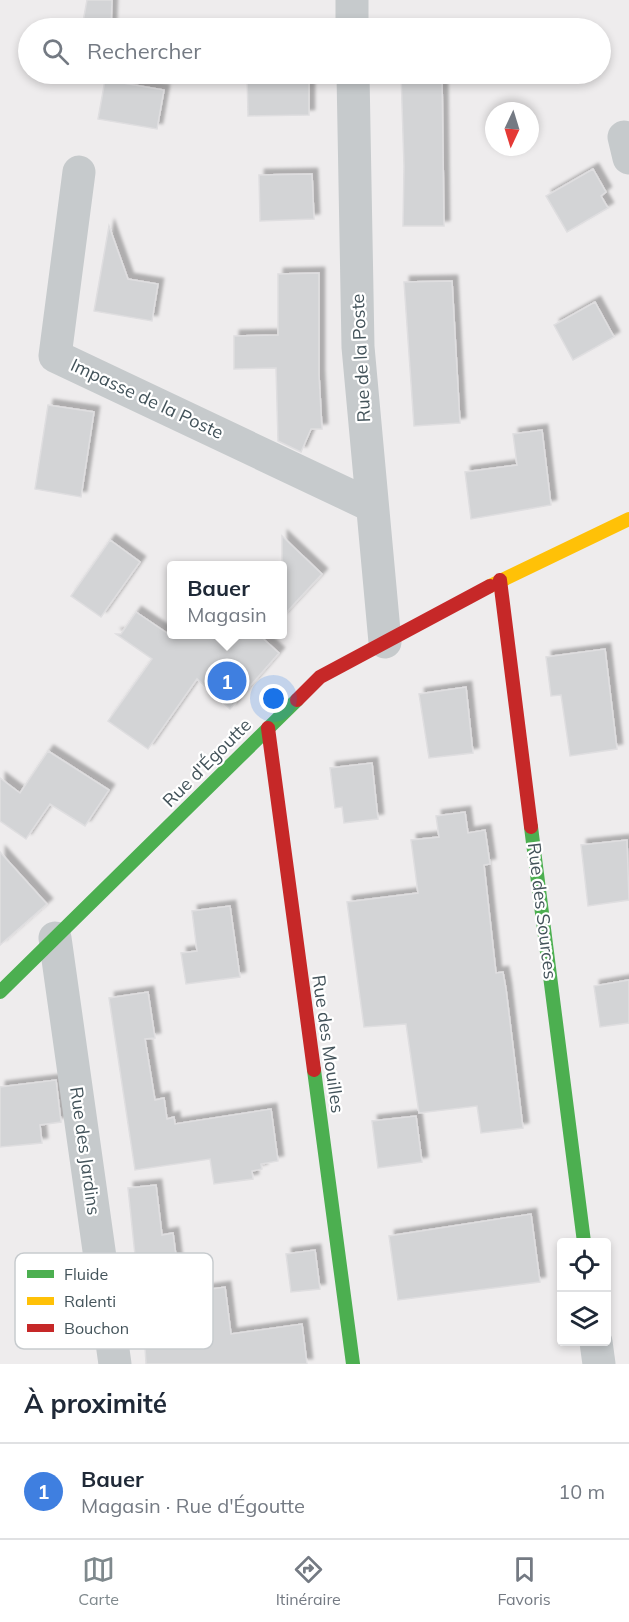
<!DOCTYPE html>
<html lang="fr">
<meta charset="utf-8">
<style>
body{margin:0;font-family:Mulish,sans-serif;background:#f6f6f7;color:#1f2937}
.controls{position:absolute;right:18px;bottom:18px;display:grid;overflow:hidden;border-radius:6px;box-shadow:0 3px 9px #0003}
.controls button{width:54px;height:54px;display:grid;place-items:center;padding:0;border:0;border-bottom:2px solid #e0e1e3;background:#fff;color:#1f2937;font:30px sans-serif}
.compass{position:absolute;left:485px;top:102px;width:54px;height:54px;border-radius:50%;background:#fff;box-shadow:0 3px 9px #0003;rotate:184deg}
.you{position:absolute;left:274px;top:699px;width:21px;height:21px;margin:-15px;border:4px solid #fff;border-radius:50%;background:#1a73e8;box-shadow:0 0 0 9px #1a73e833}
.badge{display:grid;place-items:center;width:39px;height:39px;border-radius:50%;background:#7f898d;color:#fff;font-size:20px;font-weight:700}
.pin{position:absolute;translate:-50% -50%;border:3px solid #fff;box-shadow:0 2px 6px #0006}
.popup{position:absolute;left:167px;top:561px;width:120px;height:78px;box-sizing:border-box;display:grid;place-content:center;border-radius:6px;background:#fff;filter:drop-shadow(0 2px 4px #0005);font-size:20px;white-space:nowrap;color:#747a83}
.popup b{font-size:22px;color:#1f2937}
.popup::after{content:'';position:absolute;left:50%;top:100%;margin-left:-12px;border:12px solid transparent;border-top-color:#fff}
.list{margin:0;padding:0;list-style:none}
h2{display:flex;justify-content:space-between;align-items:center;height:78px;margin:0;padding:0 24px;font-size:26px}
h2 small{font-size:20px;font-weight:400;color:#747a83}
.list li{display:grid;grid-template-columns:39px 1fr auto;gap:18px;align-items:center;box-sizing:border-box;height:96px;padding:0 24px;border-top:2px solid #e0e1e3}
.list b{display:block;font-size:22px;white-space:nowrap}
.list p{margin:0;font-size:20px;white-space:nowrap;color:#747a83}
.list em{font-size:20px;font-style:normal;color:#747a83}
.icon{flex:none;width:33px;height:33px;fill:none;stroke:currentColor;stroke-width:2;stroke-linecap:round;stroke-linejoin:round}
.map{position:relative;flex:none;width:629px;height:1364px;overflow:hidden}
.search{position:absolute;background:#fff;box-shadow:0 3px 9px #0003;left:18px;right:18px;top:18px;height:66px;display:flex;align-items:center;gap:15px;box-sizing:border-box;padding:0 21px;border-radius:33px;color:#747a83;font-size:22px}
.sheet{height:174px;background:#fff}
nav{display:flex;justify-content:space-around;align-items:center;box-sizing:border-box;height:84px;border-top:2px solid #e0e1e3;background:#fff;font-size:16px;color:#747a83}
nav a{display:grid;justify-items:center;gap:3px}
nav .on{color:#7f898d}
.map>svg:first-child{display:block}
.building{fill:#d3d4d6;stroke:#dfdee0;stroke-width:1.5;filter:url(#shadow)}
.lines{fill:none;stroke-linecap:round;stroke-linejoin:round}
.street{stroke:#c6cacc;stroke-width:33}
.fast{stroke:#4caf50;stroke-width:14}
.slow{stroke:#ffc107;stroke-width:14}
.jam{stroke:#c62828;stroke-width:14}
.labels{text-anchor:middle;stroke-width:4.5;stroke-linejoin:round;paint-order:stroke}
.street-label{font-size:18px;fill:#43535a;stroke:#fff}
.key{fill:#fff;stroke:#c7cbce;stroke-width:1.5}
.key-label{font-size:16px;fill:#43535a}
</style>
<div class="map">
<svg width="629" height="1364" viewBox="0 0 629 1364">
<defs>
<filter id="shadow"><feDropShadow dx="5.5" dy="-5.5" stdDeviation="1.5" flood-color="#0004"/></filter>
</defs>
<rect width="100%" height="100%" fill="#eeeced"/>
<path class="building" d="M87 0H112L111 28 82 27Z
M247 74H309V115L248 116Z
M401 74H442L444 226H403L404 166Z
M105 80 164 90 157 129 98 119Z
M593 169 606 192 601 196 608 208 567 232 546 196Z
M312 174 314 219 260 221 259 175Z
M109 226 128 279 158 284 152 321 94 311Z
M319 273V375L322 429H311L301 452 278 441 276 368 234 369V336L278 335V274Z
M452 281 460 423 414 426 404 282Z
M595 302 614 337 573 360 554 325Z
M48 405 94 412 81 497 35 489Z
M542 430 551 505 471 519 465 472 517 465 513 434Z
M282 536 322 574 282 617Z
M110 540 140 562 101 617 71 596Z
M136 612 170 635 258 634 279 653 230 709 197 679 148 749 108 721 152 659 116 634H121Z
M605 649 617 749 570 756 561 695 551 696 546 657Z
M466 687 473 753 429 758 419 694Z
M48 751 109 790 85 826 50 804 26 839 0 821V778L20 793Z
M372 763 378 819 344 823 342 807 335 808 330 768Z
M465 812 468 833 485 830 490 864 484 865 496 973 503 972 506 989 523 1128 481 1133 477 1106 419 1113 406 1024 364 1027 347 902 418 893 411 840 439 837 436 816Z
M627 840 629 900 588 906 581 845Z
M0 852 47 904 0 945Z
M230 906 240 977 186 984 181 953 197 951 192 911Z
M629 980V1023L600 1027 594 986Z
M148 992 155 1038 145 1039 155 1100 164 1098 167 1119 174 1117 175 1124 271 1109 278 1161 261 1164 262 1169 252 1171 253 1179 214 1184 210 1159 135 1170 109 998Z
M56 1080 61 1122 40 1125 42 1143 0 1147V1087Z
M416 1116 422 1162 378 1168 372 1121Z
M156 1185 162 1235 173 1233 179 1279 138 1284 128 1188Z
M531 1214 540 1282 398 1300 389 1236Z
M315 1250 320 1289 291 1292 286 1254Z
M225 1287 231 1334 302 1324 307 1364H146L145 1347 203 1339 198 1291Z"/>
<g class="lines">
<path class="street" d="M352 0V28
M353 74 358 347 385 642
M624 137 629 158
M79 172 55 356 372 506
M55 938 115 1364
M596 1342 599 1364"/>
<path class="fast" d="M531 827 584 1242
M0 992 297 700
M314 1070 353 1364"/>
<path class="slow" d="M490 586 629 519"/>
<path class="jam" d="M500 580 531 827
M297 700 320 677 490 586
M268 728 314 1070"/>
</g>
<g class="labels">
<g class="street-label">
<text transform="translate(361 358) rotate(-93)" y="6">Rue de la Poste</text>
<text transform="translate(147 399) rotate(25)" y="6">Impasse de la Poste</text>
<text transform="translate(207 763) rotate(-45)" y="6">Rue d'Égoutte</text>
<text transform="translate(542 911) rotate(83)" y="6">Rue des Sources</text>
<text transform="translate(328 1044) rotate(82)" y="6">Rue des Mouilles</text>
<text transform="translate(85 1151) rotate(82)" y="6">Rue des Jardins</text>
</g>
</g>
<rect x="15" y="1253" width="198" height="96" rx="9" class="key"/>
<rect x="27" y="1270" width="27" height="8" fill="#4caf50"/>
<rect x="27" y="1297" width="27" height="8" fill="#ffc107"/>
<rect x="27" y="1324" width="27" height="8" fill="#c62828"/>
<g class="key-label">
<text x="64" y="1280">Fluide</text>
<text x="64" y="1307">Ralenti</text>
<text x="64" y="1334">Bouchon</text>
</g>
</svg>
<div class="controls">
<button><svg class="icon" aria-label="locate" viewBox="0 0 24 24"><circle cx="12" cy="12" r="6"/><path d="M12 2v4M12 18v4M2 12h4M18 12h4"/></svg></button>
<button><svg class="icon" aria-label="layers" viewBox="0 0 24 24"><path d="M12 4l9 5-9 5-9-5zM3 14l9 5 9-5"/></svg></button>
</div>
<svg class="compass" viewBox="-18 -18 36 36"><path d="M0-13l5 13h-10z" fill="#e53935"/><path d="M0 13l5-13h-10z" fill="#747a83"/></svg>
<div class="you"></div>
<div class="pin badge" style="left:227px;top:681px;background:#3f7fe0">1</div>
<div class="popup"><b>Bauer</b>Magasin</div>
<div class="search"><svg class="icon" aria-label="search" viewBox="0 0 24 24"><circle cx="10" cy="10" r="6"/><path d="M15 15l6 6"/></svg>Rechercher</div>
</div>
<section class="sheet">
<h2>À proximité<small></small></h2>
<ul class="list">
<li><span class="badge" style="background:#3f7fe0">1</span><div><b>Bauer</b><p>Magasin · Rue d'Égoutte</p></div><em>10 m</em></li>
</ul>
</section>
<nav>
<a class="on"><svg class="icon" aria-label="map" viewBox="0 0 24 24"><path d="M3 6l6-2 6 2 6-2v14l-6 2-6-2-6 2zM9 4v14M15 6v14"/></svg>Carte</a>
<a><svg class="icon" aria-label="directions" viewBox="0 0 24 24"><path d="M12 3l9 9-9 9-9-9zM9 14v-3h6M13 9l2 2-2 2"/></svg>Itinéraire</a>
<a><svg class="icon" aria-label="saved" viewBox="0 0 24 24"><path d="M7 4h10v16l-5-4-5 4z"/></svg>Favoris</a>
</nav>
